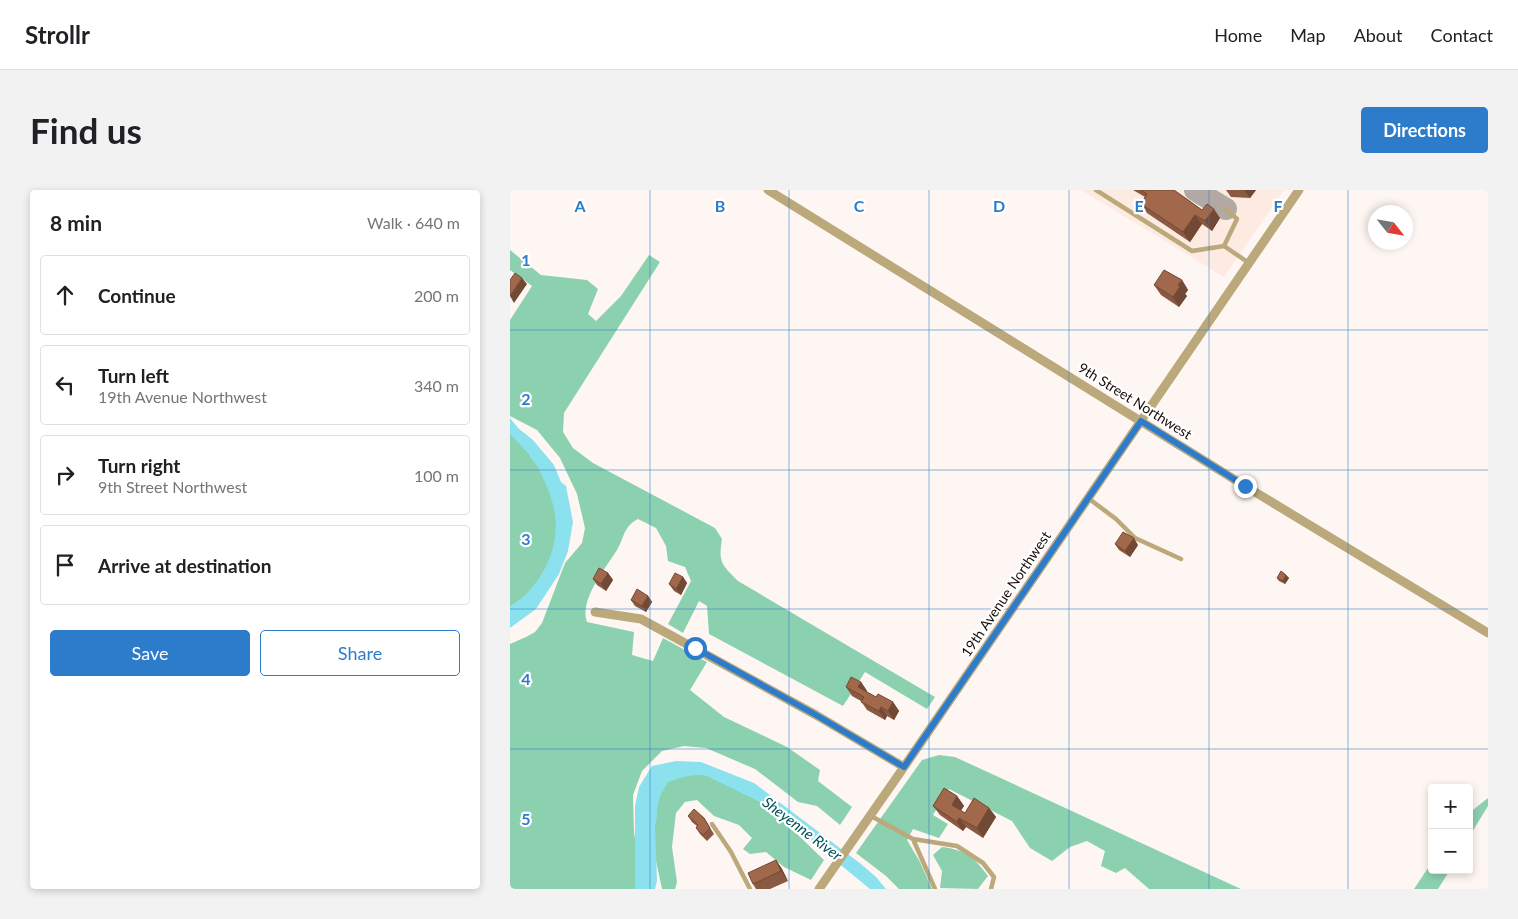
<!DOCTYPE html>
<meta charset="utf-8">
<style>
body{margin:0;font-family:Lato,sans-serif;background:#f2f2f2;color:#202124}
.controls{position:absolute;right:15px;bottom:15px;display:grid;overflow:hidden;border-radius:5px;box-shadow:0 2px 8px #0003}
.controls button{width:45px;height:45px;display:grid;place-items:center;padding:0;border:0;border-bottom:1px solid #e0e0e0;background:#fff;color:#202124;font:25px sans-serif}
.compass{position:absolute;left:858px;top:15px;width:45px;height:45px;border-radius:50%;background:#fff;box-shadow:0 2px 8px #0003;rotate:121deg}
.stop{position:absolute;width:15px;height:15px;margin:-11px;border:4px solid #2d7ccb;border-radius:50%;background:#fff}
.stop.end{background:#2d7ccb;border-color:#fff;box-shadow:0 1px 5px #0008}
.list{margin:0;padding:0;list-style:none}
h2{display:flex;justify-content:space-between;align-items:center;height:65px;margin:0;padding:0 20px;font-size:21px}
h2 small{font-size:16px;font-weight:400;color:#757577}
.list li{display:grid;grid-template-columns:32px 1fr auto;gap:15px;align-items:center;box-sizing:border-box;height:80px;margin:0 10px 10px;padding:0 10px;border:1px solid #e0e0e0;border-radius:5px}
.list b{display:block;font-size:19px;white-space:nowrap}
.list p{margin:0;font-size:16px;white-space:nowrap;color:#757577}
.list em{font-size:16px;font-style:normal;color:#757577}
.actions{display:flex;gap:10px;padding:15px 20px}
.actions a{flex:1;padding:11px 0;border:1px solid #2d7ccb;border-radius:5px;text-align:center;font-size:18px;color:#2d7ccb}
.actions .main{background:#2d7ccb;color:#fff}
.icon{flex:none;width:28px;height:28px;fill:none;stroke:currentColor;stroke-width:2;stroke-linecap:round;stroke-linejoin:round}
.map{position:relative;flex:none;width:978px;height:699px;overflow:hidden;border-radius:5px}
header{display:flex;align-items:center;gap:30px;box-sizing:border-box;height:70px;padding:0 25px;background:#fff;border-bottom:1px solid #e0e0e0}
header strong{font-size:24px}
nav{display:flex;gap:28px;margin-inline-start:auto;font-size:18px}
.intro{display:flex;align-items:center;justify-content:space-between;box-sizing:border-box;height:120px;padding:0 30px}
h1{margin:0;font-size:35px}
.button{padding:12px 22px;border-radius:5px;background:#2d7ccb;color:#fff;font-size:18px;font-weight:700}
main{display:flex;gap:30px;padding:0 30px}
aside{flex:1;background:#fff;border-radius:5px;box-shadow:0 2px 8px #0003}
.map>svg:first-child{display:block}
.built{fill:#fdebe2}
.forest{fill:#8cd1af}
.water{fill:#8be1ee}
.lines{fill:none;stroke-linecap:round;stroke-linejoin:round}
.taxiway{stroke:#b2a8a4;stroke-width:22}
.service{stroke:#bba87b;stroke-width:4.5}
.minor{stroke:#bba87b;stroke-width:9}
.wall{fill:#8b5941}
.shaded-wall{fill:#714935}
.building{fill:#a2684c;stroke:#714935}
.route{stroke:#2d7ccb;stroke-width:6}
.grid{fill:none;stroke:#2d7ccb;stroke-width:1;stroke-opacity:0.55}
.labels{text-anchor:middle;stroke-width:4.5;stroke-linejoin:round;paint-order:stroke}
.street-label{font-size:14px;fill:#170b05;stroke:#fff}
.water-label{font-size:15px;font-style:italic;fill:#01535c;stroke:#fff}
.grid-label{font-size:16px;text-anchor:middle;font-weight:bold;fill:#2d7ccb;stroke:#fff;stroke-width:4.5;stroke-linejoin:round;paint-order:stroke}
</style>
<header>
<strong>Strollr</strong>
<nav><a>Home</a><a>Map</a><a>About</a><a>Contact</a></nav>
</header>
<div class="intro"><h1>Find us</h1><a class="button">Directions</a></div>
<main>
<aside>
<h2>8 min<small>Walk · 640 m</small></h2>
<ul class="list">
<li><svg class="icon" aria-label="ahead" viewBox="0 0 24 24"><path d="M12 20V5M6 11l6-6 6 6"/></svg><div><b>Continue</b></div><em>200 m</em></li>
<li><svg class="icon" aria-label="left" viewBox="0 0 24 24"><path d="M17 20v-9H6M10 6l-5 5 5 5"/></svg><div><b>Turn left</b><p>19th Avenue Northwest</p></div><em>340 m</em></li>
<li><svg class="icon" aria-label="right" viewBox="0 0 24 24"><path d="M7 20v-9h11M14 6l5 5-5 5"/></svg><div><b>Turn right</b><p>9th Street Northwest</p></div><em>100 m</em></li>
<li><svg class="icon" aria-label="arrive" viewBox="0 0 24 24"><path d="M6 21V4h12l-3 4 3 4H6"/></svg><div><b>Arrive at destination</b></div></li>
</ul>
<div class="actions"><a class="main">Save</a><a>Share</a></div>
</aside>
<div class="map">
<svg width="978" height="699" viewBox="0 0 978 699">
<rect width="100%" height="100%" fill="#fef6f3"/>
<path class="built" d="M571 0H774L714 87Z"/>
<path class="forest" d="M0 60 31 85 77 90 88 99 78 124 86 131 111 106 139 65 150 72 54 223 53 242 63 258 83 273 205 338 212 349C208 373 212 375 228 391L425 507 417 519 355 482 333 516 199 444 197 416 189 411 173 443 158 434 181 391 175 377 158 371 156 356 146 338 128 329C113 337 115 346 107 360 95 379 69 410 77 432L124 442 122 465 143 471 153 448 197 472 180 500 214 527 277 557 310 580 308 591 342 617 330 635 307 616 288 612 245 579 196 558 174 556 152 561 132 581 123 605 124 642 133 699H0V454L16 447 25 442 32 433 55 373 72 353 75 338 67 304 50 268 27 240 0 226V130L22 96 0 80Z
M0 237 38 286 53 359 0 431Z
M429 565 445 567 731 699H639L615 678 606 683 591 676 595 661 577 651 560 657 542 671 520 658 502 631 439 599 423 625 438 634 429 648 403 639 397 650 410 672 422 699H389L376 686 346 663 412 570Z
M165 579 212 585 278 624 289 646 314 670 301 690 274 677 256 662 240 664 233 659 242 648 229 635 204 626 187 610 175 612 166 623 162 657 167 692 165 699H152L137 629 142 603Z
M978 608V616L959 647V623Z
M432 657C456 660 464 667 478 686L468 699 430 698 432 681 423 665Z
M922 672V680H940L928 699H904Z"/>
<path class="water" d="M0 228 8 238 23 250 44 275 51 292 56 296 63 332 58 361 49 384 26 419 0 438V416C6 412 13 408 18 402 43 376 53 339 40 305 37 296 32 286 28 277 25 272 21 270 19 264L0 244Z
M166 571 191 572 244 593 351 674 366 687 376 699H360L260 617 197 586C184 583 171 588 158 592 154 599 149 606 148 615 146 623 148 627 145 635L147 691 145 699H125V616L129 597 142 576Z"/>
<g class="lines">
<path class="taxiway" d="M685 0 716 19"/>
<path class="service" d="M586 0 682 61 714 56 739 73
M714 56 727 29 716 19
M578 308 606 329 625 348 671 369
M361 626 403 649 447 656 473 673 484 687 481 699
M202 634 221 662 240 699
M403 649 425 699"/>
<path class="minor" d="M258 0 735 296 978 443
M85 422 131 429 306 525 394 577
M309 699 394 577 789 0"/>
</g>
<path class="wall" d="M623 0H664L692 20 710 28 702 41 692 34 680 52 637 23 631 14 635 7Z
M716 0H746L740 8 721 7Z
M672 90 678 100 675 104 677 106 669 117 651 105 644 95Z
M605 354 628 355 620 367 609 360Z
M98 383 103 390 96 401 87 395 83 389Z
M776 385 779 388 775 394 769 391 767 388Z
M173 387 177 393 171 405 164 401 159 394Z
M138 406 142 412 136 422 125 416 121 410Z
M351 492 357 501V502L366 507 383 512 389 521 384 530 377 526 375 530 357 520 351 511 342 506 336 497Z
M447 606 454 616 450 621 455 623 479 618 486 627 473 648 456 637 453 641 430 625 423 616Z
M178 626 194 628 204 644 197 651 190 644 186 638 187 636 182 632Z
M266 670 272 679 278 691 260 699H246L243 694Z"/>
<path class="shaded-wall" d="M734 0H746L740 8Z
M704 19 710 28 702 41 695 31Z
M685 25 692 34 680 52 673 42Z
M12 88 17 94 4 113 0 106Z
M672 90 678 100 675 104 677 106 669 117 663 107Z
M624 348 628 355 620 367 615 361Z
M98 383 103 390 96 401 91 394Z
M776 385 779 388 775 394 773 391Z
M173 387 177 393 171 405 166 399Z
M138 406 142 412 136 422 132 416Z
M351 492 357 501 355 506 348 497Z
M383 512 389 521 384 530 378 521Z
M371 517 377 526 375 530 369 521Z
M447 606 454 616 448 625 442 615Z
M479 618 486 627 473 648 467 638Z
M449 628 456 637 453 641 447 632Z
M266 670 272 679 278 691 271 681Z"/>
<path class="building" d="M631 0H664L692 20 697 14 704 19 695 31 685 25 673 42 631 14 637 4Z
M654 80 672 90 668 95 670 97 663 107 644 95Z
M5 83 12 88 0 106V90Z
M613 342 624 348 615 361 605 354Z
M89 378 98 383 91 394 83 389Z
M771 381 776 385 773 391 767 388Z
M165 383 173 387 166 399 159 394Z
M127 399 138 406 132 416 121 410Z
M341 487 351 492 348 497 366 507 368 504 383 512 378 521 371 517 369 521 351 512 354 507 336 497Z
M434 598 447 606 442 615 455 623 464 608 479 618 467 638 449 628 447 632 423 616Z
M184 619 194 628 200 638 193 645 186 638 188 635 178 626Z
M266 670 271 681 243 694 238 683Z"/>
<g class="lines">
<path class="route" d="M185 458 306 525 394 577 631 231 735 296"/>
</g>
<path class="grid" d="M140 0V699M279 0V699M419 0V699M559 0V699M699 0V699M838 0V699M0 140H978M0 280H978M0 419H978M0 559H978"/>
<g class="labels">
<g class="street-label">
<text transform="translate(625 211) rotate(32)" y="5">9th Street Northwest</text>
<text transform="translate(496 404) rotate(-56)" y="5">19th Avenue Northwest</text>
</g>
<g class="water-label">
<text transform="translate(292 639) rotate(37)" y="5">Sheyenne River</text>
</g>
</g>
<g class="grid-label">
<text x="70" y="22">A</text>
<text x="210" y="22">B</text>
<text x="349" y="22">C</text>
<text x="489" y="22">D</text>
<text x="629" y="22">E</text>
<text x="768" y="22">F</text>
<text x="16" y="76">1</text>
<text x="16" y="215">2</text>
<text x="16" y="355">3</text>
<text x="16" y="495">4</text>
<text x="16" y="635">5</text>
</g>
</svg>
<div class="controls">
<button>+</button>
<button>−</button>
</div>
<svg class="compass" viewBox="-18 -18 36 36"><path d="M0-13l5 13h-10z" fill="#e53935"/><path d="M0 13l5-13h-10z" fill="#757577"/></svg>
<div class="stop" style="left:185px;top:458px"></div>
<div class="stop end" style="left:735px;top:296px"></div>
</div>
</main>
